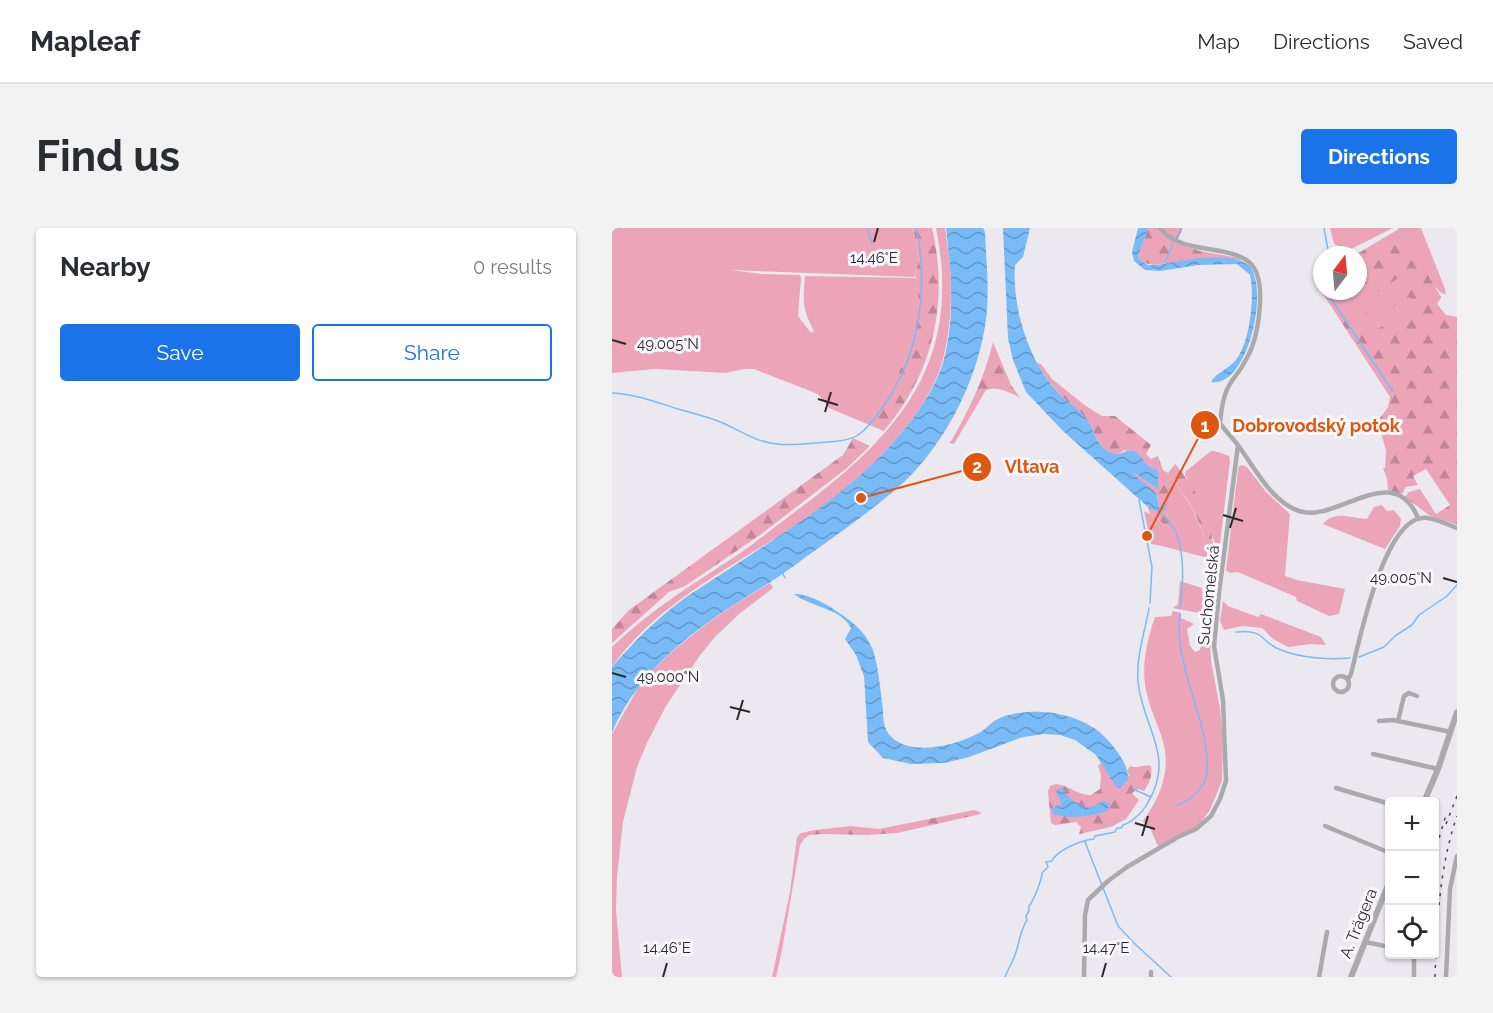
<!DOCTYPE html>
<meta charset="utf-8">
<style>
body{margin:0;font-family:Raleway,sans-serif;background:#f2f2f3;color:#2b2b33}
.controls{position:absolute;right:18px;bottom:18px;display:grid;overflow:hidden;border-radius:6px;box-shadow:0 2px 4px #0004}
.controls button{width:54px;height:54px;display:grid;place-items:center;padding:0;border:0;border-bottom:2px solid #e1e1e2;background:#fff;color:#2b2b33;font:30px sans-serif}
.compass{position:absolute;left:701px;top:18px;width:54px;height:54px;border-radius:50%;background:#fff;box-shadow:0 2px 4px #0004;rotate:16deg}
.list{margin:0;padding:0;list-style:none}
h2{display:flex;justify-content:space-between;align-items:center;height:78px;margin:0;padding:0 24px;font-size:26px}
h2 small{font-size:20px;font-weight:400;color:#7c7c81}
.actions{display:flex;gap:12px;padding:18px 24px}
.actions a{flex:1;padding:14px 0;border:2px solid #1a73e8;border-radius:6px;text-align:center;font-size:21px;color:#1a73e8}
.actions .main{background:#1a73e8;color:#fff}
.icon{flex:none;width:33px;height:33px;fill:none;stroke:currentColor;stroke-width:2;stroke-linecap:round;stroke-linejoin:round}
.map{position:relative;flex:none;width:845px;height:749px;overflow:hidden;border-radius:6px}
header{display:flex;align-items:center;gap:36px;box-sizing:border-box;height:84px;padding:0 30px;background:#fff;border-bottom:2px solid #e1e1e2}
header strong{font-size:28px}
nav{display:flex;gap:33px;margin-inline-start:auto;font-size:21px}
.intro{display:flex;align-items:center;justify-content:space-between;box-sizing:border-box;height:144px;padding:0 36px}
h1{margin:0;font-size:42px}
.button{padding:15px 27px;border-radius:6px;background:#1a73e8;color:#fff;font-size:21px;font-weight:700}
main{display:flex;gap:36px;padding:0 36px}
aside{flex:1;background:#fff;border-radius:6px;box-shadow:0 2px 4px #0004}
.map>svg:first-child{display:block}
.grass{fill:#eca4b9}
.forest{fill:url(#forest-firs);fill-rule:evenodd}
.water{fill:url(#water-waves)}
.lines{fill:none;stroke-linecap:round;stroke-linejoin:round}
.stream{stroke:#79bbf7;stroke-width:1.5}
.minor{stroke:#aaaaad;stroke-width:4.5}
.tertiary{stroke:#aaaaad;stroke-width:6}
.rail{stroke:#49484a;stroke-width:1.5;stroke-dasharray:3 6;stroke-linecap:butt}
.ticks{fill:none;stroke:#2a292b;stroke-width:2}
.labels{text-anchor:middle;stroke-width:6;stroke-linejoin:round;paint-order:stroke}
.street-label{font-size:16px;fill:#2a292b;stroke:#f9f6fc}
.ticks-label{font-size:15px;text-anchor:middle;fill:#2a292b;stroke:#f9f6fc;stroke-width:6;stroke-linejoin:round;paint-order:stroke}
.leader{fill:none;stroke:#de570e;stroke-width:2}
.callout-dot{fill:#de570e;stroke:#f9f6fc;stroke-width:2}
.mark-label{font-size:18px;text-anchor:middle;font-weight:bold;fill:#fff}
.callout-label{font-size:18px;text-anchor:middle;font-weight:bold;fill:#de570e;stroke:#f9f6fc;stroke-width:6;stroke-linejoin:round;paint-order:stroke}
</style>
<header>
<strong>Mapleaf</strong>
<nav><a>Map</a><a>Directions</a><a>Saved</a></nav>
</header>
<div class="intro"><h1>Find us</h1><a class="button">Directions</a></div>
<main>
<aside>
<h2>Nearby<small>0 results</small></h2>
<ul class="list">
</ul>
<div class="actions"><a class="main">Save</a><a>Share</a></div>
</aside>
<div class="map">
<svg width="845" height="749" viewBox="0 0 845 749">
<defs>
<pattern id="forest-firs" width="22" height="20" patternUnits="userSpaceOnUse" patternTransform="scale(1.5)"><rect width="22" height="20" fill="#eca4b9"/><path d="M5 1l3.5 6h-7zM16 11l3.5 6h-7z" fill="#bf8697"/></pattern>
<pattern id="water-waves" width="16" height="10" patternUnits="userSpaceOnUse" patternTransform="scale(1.5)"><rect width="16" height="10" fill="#79bbf7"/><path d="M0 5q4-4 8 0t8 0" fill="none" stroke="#6398c8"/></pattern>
</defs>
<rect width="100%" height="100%" fill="#ebe9ef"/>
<path class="grass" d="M0 0H300C306 15 308 34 303 49L118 42 150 46 188 47 189 50 186 88 199 105 202 103C190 81 191 72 193 48L304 50C316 104 285 154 255 196L217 180 206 166 142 141H132L114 145 43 141 0 145Z
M324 0H333C340 41 342 85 332 127 317 195 232 267 175 303 114 342 43 378 0 439V419C37 383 81 356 124 328 151 309 177 288 204 268 277 211 334 149 330 50 330 33 327 16 324 0Z
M718 0H781L737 22 722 16Z
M787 0H809L833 61 834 66H831C821 59 818 51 816 39L809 35 825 67 823 76 834 90 845 94V227L721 63H746V32L788 14 785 5Z
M599 223 606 224 617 228 618 233 608 316 603 315 587 273 573 247 574 243Z
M630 237 635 239 654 264 678 286 673 348 685 352 733 361 727 386 717 388 685 373 684 369 626 344 618 345 614 342 626 242 627 238Z
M563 255C582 279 591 300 597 330 577 326 559 319 539 316L532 283 544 289 563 311 558 257Z
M770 277 775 283 782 282 789 291 788 298 773 321 711 296C722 282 739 290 755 291L762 279Z
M568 353 590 360 592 386 561 380 566 376Z
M158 355 161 360 127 386 102 410 89 426 54 478 35 515 25 539 11 594 5 648 4 682 10 749H0V506L27 458 29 459V455C67 413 109 384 158 355Z
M611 373 616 378 646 389 649 386 709 409 714 417 699 416 676 419 661 411 650 400 630 398 612 402 608 393Z
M561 383 569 385V390L582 396 575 401 578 418 583 424 588 422 592 391H600L598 413 599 433 608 480 611 512 610 553 598 582 586 598 546 618 538 600 531 593C549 568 560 541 550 510 545 494 537 479 534 462 529 438 535 412 543 389L559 388Z
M185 609 192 611 188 617 170 722 164 749H160L178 664Z"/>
<path class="forest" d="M300 0H320C337 74 322 144 272 203L255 196C282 157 310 114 306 64 306 59 304 55 304 50 303 46 305 46 305 41 307 28 305 12 300 0Z
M536 0H571L564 15 588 23 627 30 630 33 623 31 578 32 542 37 532 35 526 29Z
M787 1C784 14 795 30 807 36L816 32 818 50 829 69 825 76 834 87 845 89V148L839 152 845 161V297L817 287 793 269 797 264 808 261 824 286 838 277 814 241 801 248 806 257 794 259 790 266 776 262 775 251 771 240H773L774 223 770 208 768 190 776 179 778 169 702 52 710 37V63H746V27H743ZM786 50 793 61 745 90 740 81ZM797 69 803 78 756 107 751 99Z
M381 114 399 157 408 170C398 164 385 158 374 162L342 216 338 215C357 182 372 151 381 114Z
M424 135 429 136 440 151 474 178 490 188H503L539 217 534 226 539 231 546 228 551 242 556 245 563 236C585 261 603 297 602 331L597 330C591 300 583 279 563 255L559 257 563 311 558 314C554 302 551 291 538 286L536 279 547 284 546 268 520 245 524 246 546 261V242L538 239 513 222C508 225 505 228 500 226 482 216 484 202 473 189 465 180 455 174 448 166 439 157 432 146 424 135Z
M241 210 258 218 235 240 148 307 73 358 57 364 0 415V401L17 382 231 227Z
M490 534 505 559 517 547 515 543 518 538C525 541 532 536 539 538 541 548 537 555 532 563L526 561 520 565 527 572 514 591 499 599 467 606 469 599 464 594 443 597 439 595 436 563 438 558C451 551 463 568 479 567L488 561 489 547 486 538Z
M362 582 368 584 369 586 285 605 255 607 211 606 197 607 192 611 185 609 189 605 203 602 239 598 267 601Z"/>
<path class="water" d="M334 0H371L373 4C374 30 377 57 375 82 370 143 336 213 291 255 265 278 236 299 208 319 189 332 171 347 152 358 91 395 29 437 0 504V439C20 416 40 395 65 376 80 364 98 354 114 343 179 300 246 260 295 198 311 177 327 154 333 127 343 85 339 42 334 0Z
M391 0H418L411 29 403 37C400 79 416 130 443 161 452 172 465 179 474 190 484 203 482 217 500 225 507 229 513 221 521 223 530 226 531 235 538 239 540 240 543 240 546 242V261L524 246 520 245 545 266 548 285 536 279 527 271 451 203 414 164 401 132 396 110Z
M526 0H536L526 29C530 33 532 36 537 37 543 38 549 36 556 35 576 32 622 23 637 38 658 59 636 161 599 154 604 145 616 141 623 133 638 116 643 68 638 47L625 36 586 37 548 43 533 42 522 33 520 24Z
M182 366C194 365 210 374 220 380 237 391 253 402 261 422 267 441 268 461 271 481 271 486 271 493 273 499 277 511 289 517 301 519 322 522 349 515 367 505 376 500 379 493 390 489 422 478 468 484 493 509 503 520 517 536 516 552L508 560H505L484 527 463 512 448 507 432 506 411 509 357 529 332 535 299 536 271 530 256 514 252 448 244 427 233 411 239 400C229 380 198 379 182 366Z
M447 560 451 561C455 571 468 577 477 580L492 573 498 576 495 583C478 589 458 591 441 586L440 582 443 578 450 576 444 564Z"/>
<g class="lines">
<path class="stream" d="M255 0 260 15
M712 0 717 27
M565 10 569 0
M553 34 561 16
M710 43 703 47 710 57
M714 63 781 164
M0 165C23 166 44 174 66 181 79 185 93 188 106 193 126 201 143 214 165 216 182 218 199 215 216 214 225 213 238 213 246 207 263 195 280 166 289 148 310 104 315 47 304 0
M527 272 540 339 538 375
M555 276 548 285C575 303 572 352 568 381
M170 344 173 350
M624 404C655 401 647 414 669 422 689 430 717 432 738 430
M747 429 772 419 783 408 800 397 807 387 835 368 845 357
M521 561 539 569
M566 577C579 572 594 559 595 544 598 492 561 439 568 386
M473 614 506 698 522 715 559 749
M393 749C396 741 400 735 403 727 408 714 407 705 415 692L414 688 417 683V678C422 672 430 651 430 645L436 639 434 634 440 633C445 622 470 612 482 611L483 608 503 604 505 600H509L511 597C519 595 531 584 535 576 565 528 530 500 526 453 524 428 533 404 537 380"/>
<path class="minor" d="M548 0C569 29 626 14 642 40 653 56 647 98 641 116 639 123 635 130 631 137 626 146 618 153 614 164 610 174 609 185 608 195 614 204 622 211 628 220 644 242 660 274 687 283 725 296 781 230 806 290
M721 456a8 8 0 1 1 16 0a8 8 0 1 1-16 0Z
M736 451 739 446C747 414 771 294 810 290 821 288 835 297 845 300
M767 493 781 492 839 504
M786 493 792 468 797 465 805 468
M761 526 826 541
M724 560 778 576
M713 598 778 625
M753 714 778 719
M802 726V749
M472 749 473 687 476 672 496 653 515 639 566 609 584 601 592 594 599 588 608 571 614 553 611 472 602 418 607 365 626 217
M539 749V744
M707 749 715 704
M834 749 838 661 845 628"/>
<path class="tertiary" d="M812 574 826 541 845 484
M739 749 778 652"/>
<path class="rail" d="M834 596 845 568
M822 627 834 587
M823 749C825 695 827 640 845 588"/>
</g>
<path class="ticks" d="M262 14 266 0M0 112 14 116M206 171 226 177M213 184 219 164M611 287 631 293M618 300 624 280M831 350 845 354M0 445 14 449M118 479 138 484M125 492 131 472M523 595 543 601M530 608 536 588M51 749 55 735M490 749 494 735"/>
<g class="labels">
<g class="street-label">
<text transform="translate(596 367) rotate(-84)" y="6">Suchomelská</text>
<text transform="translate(746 695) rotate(-68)" y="6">A. Trägera</text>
</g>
</g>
<g class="ticks-label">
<text x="262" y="35">14.46°E</text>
<text x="56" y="121">49.005°N</text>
<text x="789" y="355">49.005°N</text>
<text x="56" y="454">49.000°N</text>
<text x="55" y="725">14.46°E</text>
<text x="494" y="725">14.47°E</text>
</g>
<path class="leader" d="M535 308L593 197M249 270L365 239"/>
<g class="callout-dot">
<circle cx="535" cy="308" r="6"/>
<circle cx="249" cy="270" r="6"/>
<circle cx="593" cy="197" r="15"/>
<circle cx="365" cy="239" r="15"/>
</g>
<g class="mark-label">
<text x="593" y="204">1</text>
<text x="365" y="245">2</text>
</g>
<g class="callout-label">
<text x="704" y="204">Dobrovodský potok</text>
<text x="420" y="245">Vltava</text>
</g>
</svg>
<div class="controls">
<button>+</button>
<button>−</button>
<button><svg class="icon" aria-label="locate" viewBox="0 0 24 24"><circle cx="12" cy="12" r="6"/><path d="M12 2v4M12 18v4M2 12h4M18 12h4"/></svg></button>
</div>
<svg class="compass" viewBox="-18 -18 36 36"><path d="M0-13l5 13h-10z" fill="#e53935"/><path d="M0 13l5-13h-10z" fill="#7c7c81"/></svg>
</div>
</main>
